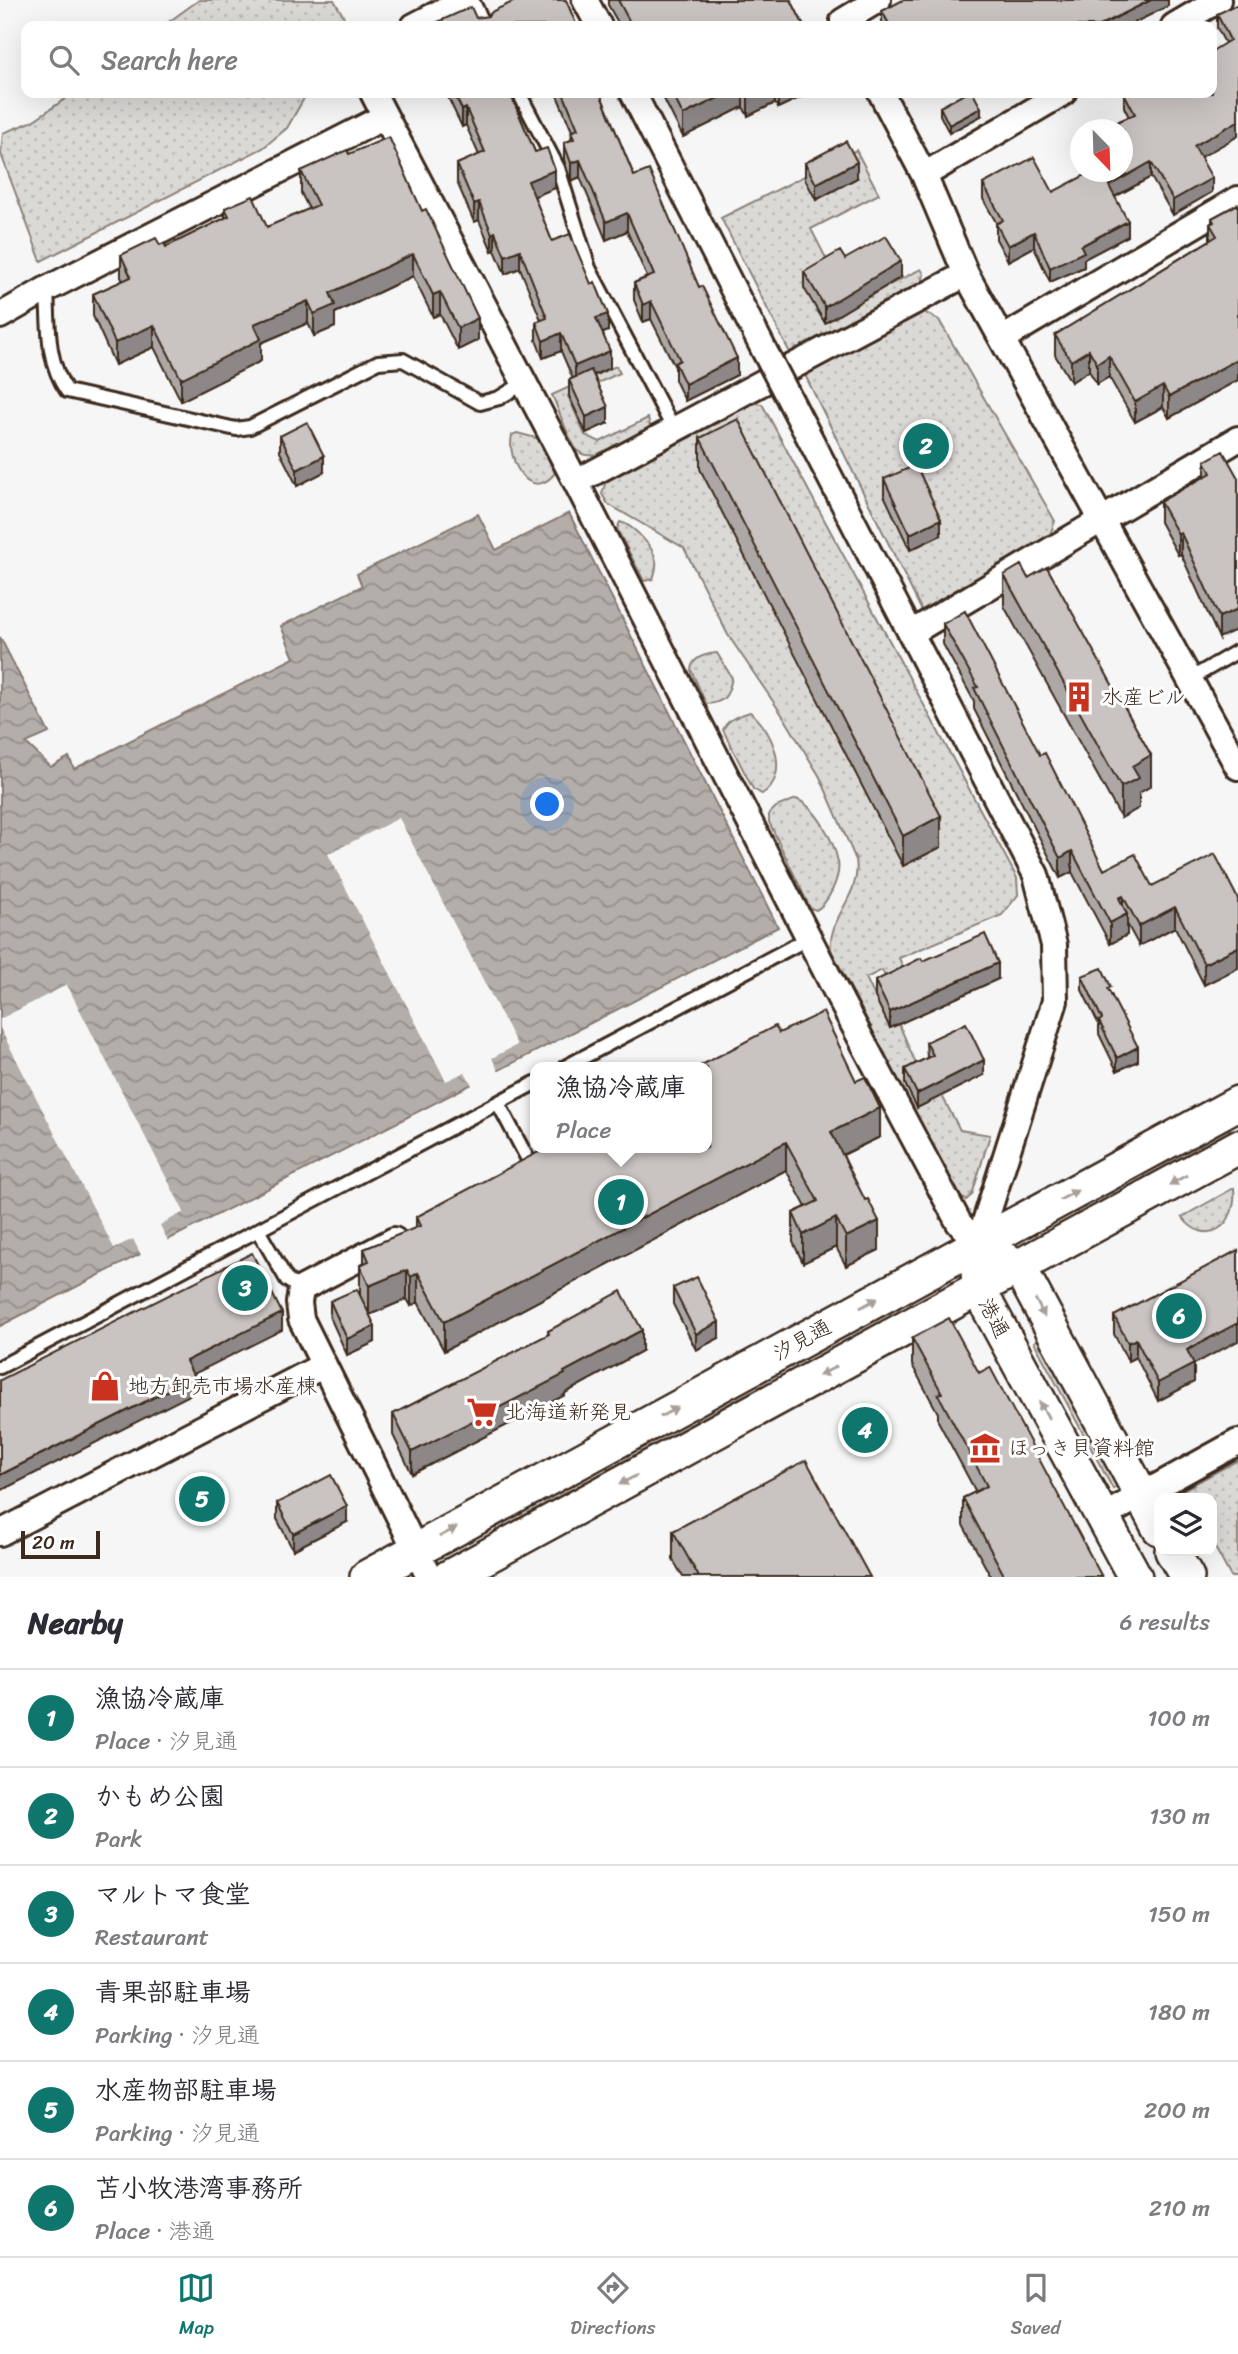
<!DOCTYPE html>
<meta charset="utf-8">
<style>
body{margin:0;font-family:Sriracha,"Klee One",sans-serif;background:#f7f7f7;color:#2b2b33}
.controls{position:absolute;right:21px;bottom:21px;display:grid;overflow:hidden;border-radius:14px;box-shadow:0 7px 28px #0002}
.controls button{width:63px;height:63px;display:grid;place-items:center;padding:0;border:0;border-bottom:2px solid #e1e1e2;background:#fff;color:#2b2b33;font:35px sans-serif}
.compass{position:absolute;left:1070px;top:119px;width:63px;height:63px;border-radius:50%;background:#fff;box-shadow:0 7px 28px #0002;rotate:157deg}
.scale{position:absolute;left:21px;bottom:18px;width:79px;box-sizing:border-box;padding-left:7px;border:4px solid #3b2a1e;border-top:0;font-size:19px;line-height:24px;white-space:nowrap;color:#3b2a1e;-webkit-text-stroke:5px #fff;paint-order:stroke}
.you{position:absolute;left:548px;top:805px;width:24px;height:24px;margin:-18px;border:5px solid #fff;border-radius:50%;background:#1a73e8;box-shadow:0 0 0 10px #1a73e833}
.badge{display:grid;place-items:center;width:46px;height:46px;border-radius:50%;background:#0f766e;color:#fff;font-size:23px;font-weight:700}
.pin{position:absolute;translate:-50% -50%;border:4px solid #fff;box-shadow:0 2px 7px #0006}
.popup{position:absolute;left:530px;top:1062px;width:182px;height:91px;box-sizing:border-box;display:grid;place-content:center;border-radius:14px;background:#fff;filter:drop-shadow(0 2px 5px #0005);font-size:23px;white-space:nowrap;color:#7c7c81}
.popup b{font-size:26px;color:#2b2b33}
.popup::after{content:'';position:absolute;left:50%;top:100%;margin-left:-14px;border:14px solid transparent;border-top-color:#fff}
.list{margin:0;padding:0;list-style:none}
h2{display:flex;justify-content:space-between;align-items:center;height:91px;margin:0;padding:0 28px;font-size:30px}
h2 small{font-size:23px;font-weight:400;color:#7c7c81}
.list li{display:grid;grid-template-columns:46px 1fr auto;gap:21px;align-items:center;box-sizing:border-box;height:98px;padding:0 28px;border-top:2px solid #e1e1e2}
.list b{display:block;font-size:26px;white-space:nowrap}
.list p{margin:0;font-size:23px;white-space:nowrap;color:#7c7c81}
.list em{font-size:23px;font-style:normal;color:#7c7c81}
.icon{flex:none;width:38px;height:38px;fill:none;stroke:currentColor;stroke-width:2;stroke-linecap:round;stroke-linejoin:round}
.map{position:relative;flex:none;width:1238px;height:1577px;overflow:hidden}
.search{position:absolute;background:#fff;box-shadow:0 7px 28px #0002;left:21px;right:21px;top:21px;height:77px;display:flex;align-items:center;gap:18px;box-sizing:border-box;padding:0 24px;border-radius:14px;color:#7c7c81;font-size:26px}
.sheet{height:679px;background:#fff}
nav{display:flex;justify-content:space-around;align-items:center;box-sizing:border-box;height:98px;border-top:2px solid #e1e1e2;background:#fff;font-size:19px;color:#7c7c81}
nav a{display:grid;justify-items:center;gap:4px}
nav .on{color:#0f766e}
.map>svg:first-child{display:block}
.grass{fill:url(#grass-dots);stroke:#8b827a;stroke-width:2}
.water{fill:url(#water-waves);stroke:#847972;stroke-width:2}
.pier{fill:#f7f6f6}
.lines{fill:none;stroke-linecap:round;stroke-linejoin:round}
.lane-casing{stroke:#3b2a1e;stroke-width:18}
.street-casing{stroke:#3b2a1e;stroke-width:30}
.secondary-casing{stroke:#3b2a1e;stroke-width:38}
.lane{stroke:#fff;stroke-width:12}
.street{stroke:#fff;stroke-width:24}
.secondary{stroke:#fff;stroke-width:33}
.street-bridge-casing{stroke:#3b2a1e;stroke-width:30;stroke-linecap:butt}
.street-bridge{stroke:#fff;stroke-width:24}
.wall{fill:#ada8a6;stroke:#3b2a1e;stroke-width:2}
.shaded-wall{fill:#8d8887;stroke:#3b2a1e;stroke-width:2}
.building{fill:#c9c3c1;stroke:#3b2a1e;stroke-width:2}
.oneway{fill:#a79f9a}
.labels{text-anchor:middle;stroke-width:6;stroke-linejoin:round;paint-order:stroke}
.poi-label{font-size:21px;fill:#3b2a1e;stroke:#fff;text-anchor:start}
.street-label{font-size:21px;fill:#3b2a1e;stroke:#fff}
</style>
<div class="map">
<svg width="1238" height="1577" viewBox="0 0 1238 1577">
<defs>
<pattern id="grass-dots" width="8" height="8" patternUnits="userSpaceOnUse" patternTransform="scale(1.75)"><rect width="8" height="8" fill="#dbd9d6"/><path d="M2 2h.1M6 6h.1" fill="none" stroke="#bdbab7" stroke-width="1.8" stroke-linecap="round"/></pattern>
<pattern id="water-waves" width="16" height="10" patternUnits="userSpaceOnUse" patternTransform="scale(1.75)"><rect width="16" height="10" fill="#b4aeaa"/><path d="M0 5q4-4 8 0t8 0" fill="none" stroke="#948e8a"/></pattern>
</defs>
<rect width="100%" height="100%" fill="#f7f6f6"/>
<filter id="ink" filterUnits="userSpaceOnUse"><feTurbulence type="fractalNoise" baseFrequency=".0143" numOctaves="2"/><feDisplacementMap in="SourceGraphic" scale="14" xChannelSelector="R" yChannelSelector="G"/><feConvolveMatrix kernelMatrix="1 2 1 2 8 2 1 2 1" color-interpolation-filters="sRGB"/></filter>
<g filter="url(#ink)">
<path class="grass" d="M199 0H334L349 26H163Z
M74 93H307L287 128 263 148 41 261 1 154 3 133 31 122Z
M856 150 879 194 811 229 850 305 921 269 924 274 922 284 791 355 721 218Z
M924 312 939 320 1055 521 1046 545 923 613 803 371Z
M616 366 620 373 568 396 585 435 600 442 648 418 650 425 647 431C631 439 591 467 577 450 569 441 558 408 552 395Z
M754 403 762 404 1017 878 1018 895 1002 915 899 958 909 980 891 989 882 970 866 978 890 1028 899 1024 916 1064 929 1071 960 1130 990 1135 972 1195 966 1200 958 1196 831 950C827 918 862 895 856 860L820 777 785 719 728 635 684 548 608 504 602 494 606 481Z
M517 433 540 439 555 473C530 504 506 460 512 435Z
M620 522C633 525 654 547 656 561 657 566 655 573 653 579L644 581 617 529Z
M717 653 732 678C728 696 725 703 706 704L691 670C692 657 706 654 717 653Z
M750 712C772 729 792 775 762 794L753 789 723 730C727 719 738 716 750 712Z
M796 799C816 806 834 841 838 862 841 876 828 904 816 910L810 908 769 822V814L776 807Z
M1228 1125 1232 1133 1079 1217 1075 1209Z
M1234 1188C1238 1226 1206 1249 1182 1217Z
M898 1305 903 1314 499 1534 494 1525Z
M1041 1338 1120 1485 1113 1489 1034 1342Z
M1238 1460V1577H1231L1212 1542V1498H1187L1183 1490Z"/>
<path class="water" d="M569 513 778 927 0 1326V637L49 733 26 743 51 767 69 757 74 769 294 658 281 626 362 586 357 574 478 514 496 550Z"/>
<path class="pier" d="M399 818 517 1045 492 1058 500 1074 473 1087 465 1072 446 1081 328 854Z
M67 985 184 1212 160 1225 169 1243 142 1257 133 1239 114 1248 0 1028V1019Z"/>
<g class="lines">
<g class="lane-casing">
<path id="lane" d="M472 0 485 26
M519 93 558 168 589 268 674 430
M47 289C49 324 46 361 67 391L236 429 250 427 378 362 403 360 480 403 499 398 524 383
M1190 679 1238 651
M565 1067 809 938
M498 1103 532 1167
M258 1230 287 1280 301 1289
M0 1367 535 1083"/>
</g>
<g class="street-casing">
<path id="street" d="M585 0 599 26
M843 21 878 0
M414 26 464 0
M1174 26 1218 0
M373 93 576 482 842 1003 959 1223 978 1244 1055 1001 1054 945 1036 875 791 402
M633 93 764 350
M881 93 924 175 966 274 1238 767
M924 175 1063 93
M0 316 47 289 384 117
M1002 339 1238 199
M576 482 966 274
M911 633 1238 439
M394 1240 301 1289 299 1303 301 1319 429 1577
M1102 1517 1238 1442
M0 1533 324 1365"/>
</g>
<g class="secondary-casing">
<path id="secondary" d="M1001 1257 1019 1267 1159 1528
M978 1269 979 1290 1135 1577
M1172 1551 1187 1577
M367 1577 1238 1103
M449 1577 1238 1147"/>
</g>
<use href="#lane" class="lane"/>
<use href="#street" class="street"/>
<use href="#secondary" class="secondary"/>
<g class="street-bridge-casing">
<path id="street-bridge" d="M764 350 791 402"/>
</g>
<use href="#street-bridge" class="street-bridge"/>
</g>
<path class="wall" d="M608 0H791L804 26H620L608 5Z
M1168 0V6L1128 26H882V11Z
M1238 8V136L1200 157 1212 192 1173 215 1151 177 1115 197 1128 236 1084 259V267L1050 282 1034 247 1008 261 996 239V224H997L983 199V184L1053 192 1123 172V130H1110V125L1129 117 1124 107V93H1212L1225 43 1217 28V14Z
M446 93H515V105L535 152 555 188 534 196 552 241 608 331 603 333 610 368 594 375 608 423 586 433 569 396V380L573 379 561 351 543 358 536 340V322L541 320 520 268 505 274 495 250 492 251 479 220 474 222 457 182V164L479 155 466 125 462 127Z
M556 93H600L634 176 737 375 685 401 675 380V367L651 319 643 322 634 300V283L647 277 627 231 606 240 580 177 571 181 564 160V143L571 140 572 131Z
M661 93H801V97L778 108 775 103 748 116 743 107 683 137Z
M940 107 981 116 949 133 940 115Z
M349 154 478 340 458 350 440 314 433 317 413 276 335 313V327L314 336 308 323 261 343V361L181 401 154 347 115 365 93 316V294L123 281 121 277V255L160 245 166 247 225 218V208L267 227 309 209 301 193V171Z
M805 163 857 178 816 200 805 179Z
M1238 204V380L1169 418 1163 407 1135 422 1109 377 1097 384 1089 371 1071 382 1055 355V335L1210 240V224L1212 222V218Z
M845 259 901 277 825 323 804 288V272Z
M280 436 324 472 297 486 280 452Z
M700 438 941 847 903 866 700 469Z
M1205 461 1238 478 1219 638 1181 554 1178 555 1160 522V502L1205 476Z
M884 479 941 535 910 550 884 495Z
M1004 575 1028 578 1151 786 1139 793V808L1121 818 1004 606Z
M943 624 1040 755 1104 870 1152 886 1238 899V968L1204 985 1175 927 1139 946 1127 924V935L1110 944 1072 872 1060 878 974 709V701L943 644Z
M923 961 998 979 890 1028 875 997V981Z
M1082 976 1111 994 1138 1061 1117 1071 1099 1034V1025L1082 990Z
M779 1033 880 1137 843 1155 879 1250 846 1266 836 1247 803 1263 793 1242V1213L806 1207 786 1170 444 1351 418 1302 411 1306 407 1299 369 1315 375 1342 347 1355 330 1317V1301L360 1294V1265L364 1263V1249L416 1228V1217Z
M926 1042 984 1075 917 1108 905 1084V1069L927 1058Z
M673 1288 719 1338 696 1350 673 1304Z
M1114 1316 1194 1364V1382L1158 1401 1136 1357 1128 1361 1114 1334Z
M548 1331 642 1351 565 1393V1395L412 1474 393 1435V1414L548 1335Z
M912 1338 979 1373 1102 1577H991L963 1525V1498L976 1492 938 1421V1413L912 1365Z
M277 1503 347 1522 293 1550 277 1519Z
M673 1531 870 1577H683L673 1560Z"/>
<path class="shaded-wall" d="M1151 0H1168V6L1128 26H1099Z
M509 93H515V105Z
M531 93H544L531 98Z
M728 93H743V107L683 137V115Z
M750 93H775V103L748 116V94Z
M778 93H801V97L778 108Z
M466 108V125L462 127V110Z
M981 108V116L949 133V125Z
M1238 121V136L1194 161V146Z
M580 160V177L571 181V163Z
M857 162V178L816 200V184Z
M1151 162V177L1109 200V186Z
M555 170V188L528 199V181Z
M1212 178V192L1173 215V200Z
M479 202V220L474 222V204Z
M627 213V231L606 240V222Z
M1128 221V236L1084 259V267L1050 282V268L1081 246Z
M495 232V250L492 251V234Z
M1034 232V247L1008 261V246Z
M520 250V268L505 274V256Z
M413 254V276L335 313V327L314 336V314L330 293Z
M901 261V277L825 323V307Z
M440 292V314L433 317V295Z
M308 301V323L261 343V361L181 401V379L254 324Z
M651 301V319L643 322V305Z
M608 314V331L596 336V318Z
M478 318V340L458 350V328Z
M154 325V347L115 365V343Z
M561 333V351L543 358V341Z
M1089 350V371L1071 382V361Z
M610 351V368L575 383V366Z
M1109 356V377L1097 384V364Z
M737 358V375L685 401V384Z
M1238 359V380L1169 418V397Z
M1163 386V407L1135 422V402Z
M608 407V423L586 433V417Z
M324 456V472L297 486V470Z
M941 519V535L910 550V534Z
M1181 533V554L1178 555V534Z
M1238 609V629L1219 638V617Z
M1151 755V786L1139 793V808L1121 818V787L1132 766Z
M941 816V847L903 866V836Z
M1072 851V872L1060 878V858Z
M1123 896V916L1127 914V935L1110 944V923L1119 898Z
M1175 907V927L1139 946V926Z
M1238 947V968L1204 985V964Z
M998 963V979L890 1028V1012Z
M1138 1047V1061L1117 1071V1058Z
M984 1060V1075L917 1108V1094Z
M880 1108V1137L831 1160V1132Z
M786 1142V1170L444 1351V1322Z
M836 1218V1247L803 1263V1235Z
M879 1221V1250L846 1266V1237Z
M407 1270V1299L369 1315V1286Z
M418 1273V1302L411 1306V1277Z
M282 1313V1330L186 1378V1361Z
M719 1322V1338L696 1350V1334Z
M1238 1323V1341L1194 1364V1382L1158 1401V1383L1187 1350Z
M375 1326V1342L347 1355V1339Z
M642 1330V1351L565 1393V1395L412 1474V1452Z
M1136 1339V1357L1128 1361V1343Z
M194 1377V1393L0 1491V1475Z
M347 1506V1522L293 1550V1534Z"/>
<path class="building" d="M517 0H566L577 26H429L471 7 476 18 488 16 493 11Z
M618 0H791L804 26H632Z
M903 0H1151L1099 26H890L882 11Z
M1236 5 1238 8V121L1194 146 1212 178 1173 200 1151 162 1109 186 1128 221 1081 246 1084 252 1050 268 1034 232 1008 246 996 224 1003 220 983 184 1034 157 1053 192 1091 172H1123V130H1112L1110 125 1135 114 1124 93H1212V51L1230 40 1217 14Z
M454 93H510L535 152 547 148 555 170 528 181 552 241 570 234 591 284 595 282 608 314 596 318 610 351 575 366 561 333 543 341 536 322 547 318 520 250 505 256 495 232 492 234 479 202 474 204 457 164 485 152 466 108 462 110Z
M563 93H600L634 176 649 170 699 287 702 286 737 358 685 384 675 363 680 360 651 301 643 305 634 283 654 275 627 213 606 222 580 160 571 163 564 143 574 139 571 132 578 129Z
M672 93H728L683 115Z
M966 93H973L981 108 949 125 940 107Z
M389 137 422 211 426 209 478 318 458 328 440 292 433 295 413 254 330 293 335 305 314 314 308 301 254 324 261 339 181 379 154 325 115 343 93 294 131 277 121 255 156 238 160 245 164 243 166 247 229 216 225 208 253 196 267 227 318 205 301 171 347 150 349 154Z
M846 141 857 162 816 184 805 163Z
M1238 204V359L1169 397 1163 386 1135 402 1109 356 1097 364 1089 350 1071 361 1055 335 1217 236 1210 224 1214 222 1212 218Z
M886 236 901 261 825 307 804 272 840 251 845 259Z
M591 370 608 407 586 417 569 380Z
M738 419 941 816 903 836 700 438Z
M307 422 324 456 297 470 280 436Z
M1223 451 1238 478V609L1219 617 1181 533 1178 534 1160 502 1211 473 1205 461Z
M916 465 941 519 910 534 884 479Z
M1021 565 1028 578 1047 567 1151 755 1132 766 1139 778 1121 787 1004 575Z
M965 611 1040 755 1045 753 1104 870 1135 854 1152 886 1215 854 1238 899V947L1204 964 1175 907 1139 926 1123 896 1119 898 1127 914 1110 923 1072 851 1060 858 974 688 978 687 943 624Z
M985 934 998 963 890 1012 875 981 921 958 923 961Z
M1102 968 1111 987 1108 989 1138 1047 1117 1058 1099 1021 1102 1019 1082 976Z
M823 1012 856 1081 865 1077 880 1108 831 1132 865 1200 868 1199 879 1221 846 1237 836 1218 803 1235 793 1213 818 1201 786 1142 444 1322 418 1273 411 1277 407 1270 369 1286 360 1265 369 1261 364 1249 420 1226 416 1217 546 1148H707V1067H698L775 1026 779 1033Z
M966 1023 984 1060 917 1094 905 1069 933 1055 926 1042Z
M1238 1250V1323L1187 1350 1194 1364 1158 1383 1136 1339 1128 1343 1114 1316Z
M252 1253 282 1313 186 1361 194 1377 0 1475V1380Z
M697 1277 719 1322 696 1334 673 1288Z
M357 1289 375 1326 347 1339 330 1301Z
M621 1291 642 1330 564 1372 565 1374 412 1452 393 1414 549 1334 548 1331Z
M949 1318 979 1373 990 1367 1102 1577H1005L963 1498 987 1486 938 1394 942 1393 912 1338Z
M806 1460 870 1577H699L673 1531Z
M331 1475 347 1506 293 1534 277 1503Z"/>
<defs><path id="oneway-solid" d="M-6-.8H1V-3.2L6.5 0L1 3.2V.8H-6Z" transform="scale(1.75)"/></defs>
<g class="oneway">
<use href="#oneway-solid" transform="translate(1178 1180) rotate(151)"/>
<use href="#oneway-solid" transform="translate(1069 1195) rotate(-28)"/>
<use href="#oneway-solid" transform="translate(869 1303) rotate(-29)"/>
<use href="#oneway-solid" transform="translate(1040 1308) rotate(63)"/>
<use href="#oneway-solid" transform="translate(828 1371) rotate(151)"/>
<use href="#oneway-solid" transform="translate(1044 1410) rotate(-119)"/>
<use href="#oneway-solid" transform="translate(669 1412) rotate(-29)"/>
<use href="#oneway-solid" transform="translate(628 1480) rotate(152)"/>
<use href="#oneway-solid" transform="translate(448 1532) rotate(-29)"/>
</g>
</g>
<defs>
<g id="building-bare" transform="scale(2.415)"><path d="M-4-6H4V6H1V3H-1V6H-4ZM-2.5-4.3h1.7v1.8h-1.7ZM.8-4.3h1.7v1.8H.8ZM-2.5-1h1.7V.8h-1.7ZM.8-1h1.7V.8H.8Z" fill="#c8321e" stroke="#fff" stroke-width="2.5" paint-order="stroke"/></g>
<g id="shop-bare" transform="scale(2.415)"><path d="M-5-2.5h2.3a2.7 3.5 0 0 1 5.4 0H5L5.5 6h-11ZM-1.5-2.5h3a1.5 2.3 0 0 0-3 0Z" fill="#c8321e" stroke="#fff" stroke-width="2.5" paint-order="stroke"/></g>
<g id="supermarket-bare" transform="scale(2.415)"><path d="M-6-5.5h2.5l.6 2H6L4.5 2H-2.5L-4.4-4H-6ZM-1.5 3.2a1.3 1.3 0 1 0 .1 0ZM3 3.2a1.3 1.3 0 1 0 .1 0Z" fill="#c8321e" stroke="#fff" stroke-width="2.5" paint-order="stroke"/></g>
<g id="museum-bare" transform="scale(2.415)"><path d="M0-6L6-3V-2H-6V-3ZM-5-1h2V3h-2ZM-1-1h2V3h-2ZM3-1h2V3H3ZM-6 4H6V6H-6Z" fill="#c8321e" stroke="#fff" stroke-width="2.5" paint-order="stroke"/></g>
</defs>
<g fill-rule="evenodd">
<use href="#building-bare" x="1079" y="697"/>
<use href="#shop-bare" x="105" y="1386"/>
<use href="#supermarket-bare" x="482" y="1412"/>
<use href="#museum-bare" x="985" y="1448"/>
</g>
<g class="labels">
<g class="poi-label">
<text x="1102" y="704">水産ビル</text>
<text x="128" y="1393">地方卸売市場水産棟</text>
<text x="505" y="1419">北海道新発見</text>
<text x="1008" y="1455">ほっき貝資料館</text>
</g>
<g class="street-label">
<text transform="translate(994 1318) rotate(62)" y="7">港通</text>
<text transform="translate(802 1340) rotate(-29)" y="7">汐見通</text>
</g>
</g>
</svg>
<div class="controls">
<button><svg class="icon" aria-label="layers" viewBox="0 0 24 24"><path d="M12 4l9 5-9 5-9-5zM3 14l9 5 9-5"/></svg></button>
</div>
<svg class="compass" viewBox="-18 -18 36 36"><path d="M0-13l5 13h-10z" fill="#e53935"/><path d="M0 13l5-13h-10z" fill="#7c7c81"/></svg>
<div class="scale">20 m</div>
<div class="you"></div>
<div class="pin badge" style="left:621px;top:1202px">1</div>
<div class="popup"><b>漁協冷蔵庫</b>Place</div>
<div class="pin badge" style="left:926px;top:446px">2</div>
<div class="pin badge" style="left:245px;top:1288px">3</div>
<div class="pin badge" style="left:865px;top:1430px">4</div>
<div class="pin badge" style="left:202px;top:1499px">5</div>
<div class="pin badge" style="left:1179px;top:1316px">6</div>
<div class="search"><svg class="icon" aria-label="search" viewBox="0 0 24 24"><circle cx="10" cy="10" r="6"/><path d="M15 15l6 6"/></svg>Search here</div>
</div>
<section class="sheet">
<h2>Nearby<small>6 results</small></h2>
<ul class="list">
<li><span class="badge">1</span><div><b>漁協冷蔵庫</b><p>Place · 汐見通</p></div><em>100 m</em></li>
<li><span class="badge">2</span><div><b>かもめ公園</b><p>Park</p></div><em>130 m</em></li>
<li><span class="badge">3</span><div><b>マルトマ食堂</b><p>Restaurant</p></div><em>150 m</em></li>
<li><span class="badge">4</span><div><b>青果部駐車場</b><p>Parking · 汐見通</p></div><em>180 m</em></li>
<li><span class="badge">5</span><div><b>水産物部駐車場</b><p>Parking · 汐見通</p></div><em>200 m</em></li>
<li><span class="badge">6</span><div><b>苫小牧港湾事務所</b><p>Place · 港通</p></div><em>210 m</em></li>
</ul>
</section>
<nav>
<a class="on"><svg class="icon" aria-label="map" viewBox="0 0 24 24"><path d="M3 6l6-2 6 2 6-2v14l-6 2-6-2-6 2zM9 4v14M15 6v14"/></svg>Map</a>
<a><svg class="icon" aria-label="directions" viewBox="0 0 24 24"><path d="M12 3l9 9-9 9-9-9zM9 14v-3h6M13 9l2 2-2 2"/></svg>Directions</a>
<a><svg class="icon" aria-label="saved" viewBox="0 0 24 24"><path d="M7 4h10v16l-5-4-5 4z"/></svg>Saved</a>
</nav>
